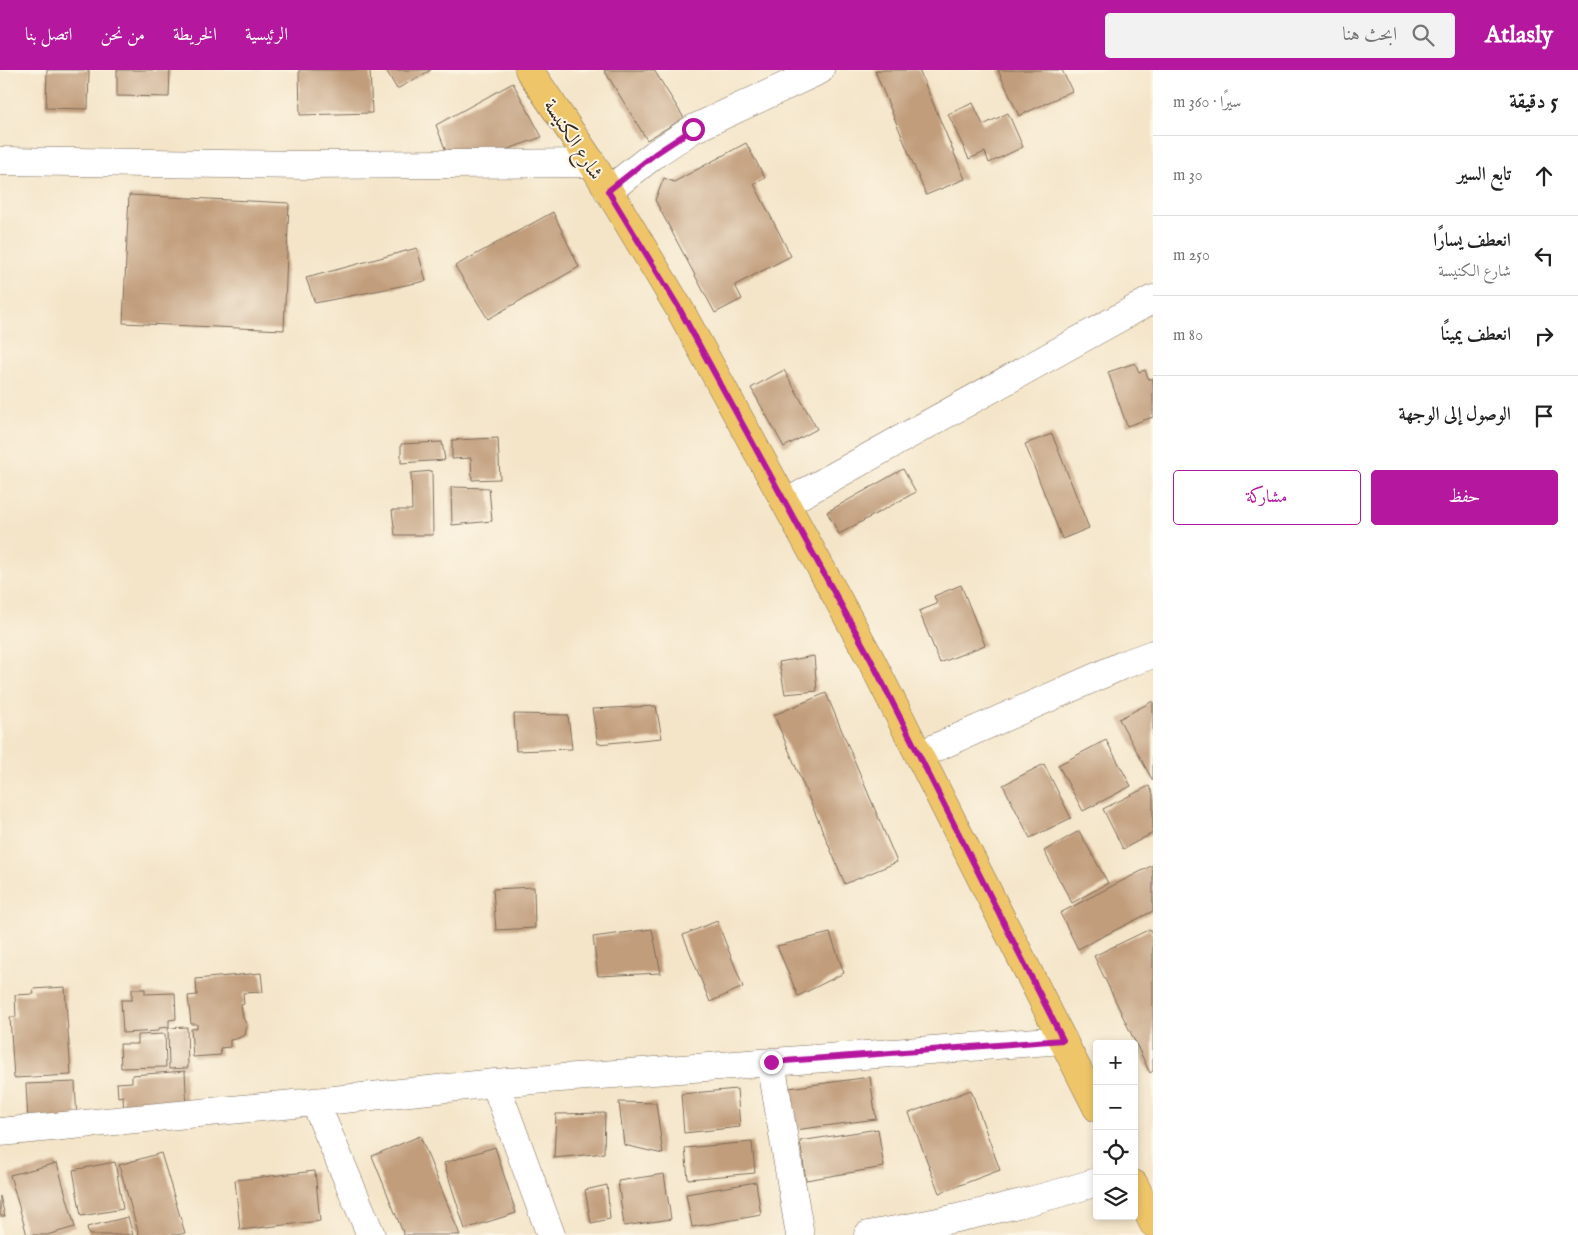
<!DOCTYPE html>
<html lang="ar">
<meta charset="utf-8">
<style>
body{margin:0;font-family:"IM FELL English",Amiri,serif;background:#f2f2f2;color:#222;direction:rtl}
.controls{position:absolute;right:15px;bottom:15px;display:grid;overflow:hidden;border-radius:5px;box-shadow:0 2px 8px #0003}
.controls button{width:45px;height:45px;display:grid;place-items:center;padding:0;border:0;border-bottom:1px solid #e0e0e0;background:#fff;color:#222;font:25px sans-serif}
.stop{position:absolute;width:15px;height:15px;margin:-11px;border:4px solid #b5179e;border-radius:50%;background:#fff}
.stop.end{background:#b5179e;border-color:#fff;box-shadow:0 1px 5px #0008}
.list{margin:0;padding:0;list-style:none}
h2{display:flex;justify-content:space-between;align-items:center;height:65px;margin:0;padding:0 20px;font-size:21px}
h2 small{font-size:16px;font-weight:400;color:#767676}
.list li{display:grid;grid-template-columns:32px 1fr auto;gap:15px;align-items:center;box-sizing:border-box;height:80px;padding:0 20px;border-top:1px solid #e0e0e0}
.list b{display:block;font-size:19px;white-space:nowrap}
.list p{margin:0;font-size:16px;white-space:nowrap;color:#767676}
.list em{font-size:16px;font-style:normal;color:#767676}
.actions{display:flex;gap:10px;padding:15px 20px}
.actions a{flex:1;padding:11px 0;border:1px solid #b5179e;border-radius:5px;text-align:center;font-size:18px;color:#b5179e}
.actions .main{background:#b5179e;color:#fff}
.icon{flex:none;width:28px;height:28px;fill:none;stroke:currentColor;stroke-width:2;stroke-linecap:round;stroke-linejoin:round}
.map{position:relative;flex:none;width:1153px;height:1165px;overflow:hidden;direction:ltr}
header{display:flex;align-items:center;gap:30px;box-sizing:border-box;height:70px;padding:0 25px;background:#b5179e;color:#fff}
header strong{font-size:24px}
nav{display:flex;gap:28px;margin-inline-start:auto;font-size:18px}
.search{width:350px;height:45px;background:#f2f2f2;display:flex;align-items:center;gap:12px;box-sizing:border-box;padding:0 18px;border-radius:5px;color:#767676;font-size:19px}
main{display:flex}
aside{flex:1;background:#fff}
.map>svg:first-child{display:block}
.building{fill:#c19d7b}
.lines{fill:none;stroke-linecap:round;stroke-linejoin:round}
.minor-casing{stroke:#7c6b5a;stroke-width:29}
.major-casing{stroke:#7c6b5a;stroke-width:29}
.minor{stroke:#fff;stroke-width:28}
.major{stroke:#eec569;stroke-width:28}
.route{stroke:#b5179e;stroke-width:6}
.labels{text-anchor:middle;stroke-width:4;stroke-linejoin:round;paint-order:stroke}
.street-label{font-size:20px;fill:#3b2a1e;stroke:#fcf5e5}
</style>
<header>
<strong>Atlasly</strong>
<div class="search"><svg class="icon" aria-label="search" viewBox="0 0 24 24"><circle cx="10" cy="10" r="6"/><path d="M15 15l6 6"/></svg>ابحث هنا</div>
<nav><a>الرئيسية</a><a>الخريطة</a><a>من نحن</a><a>اتصل بنا</a></nav>
</header>
<main>
<aside>
<h2>5 دقيقة<small>سيرًا · 360 m</small></h2>
<ul class="list">
<li><svg class="icon" aria-label="ahead" viewBox="0 0 24 24"><path d="M12 20V5M6 11l6-6 6 6"/></svg><div><b>تابع السير</b></div><em>30 m</em></li>
<li><svg class="icon" aria-label="left" viewBox="0 0 24 24"><path d="M17 20v-9H6M10 6l-5 5 5 5"/></svg><div><b>انعطف يسارًا</b><p>شارع الكنيسة</p></div><em>250 m</em></li>
<li><svg class="icon" aria-label="right" viewBox="0 0 24 24"><path d="M7 20v-9h11M14 6l5 5-5 5"/></svg><div><b>انعطف يمينًا</b></div><em>80 m</em></li>
<li><svg class="icon" aria-label="arrive" viewBox="0 0 24 24"><path d="M6 21V4h12l-3 4 3 4H6"/></svg><div><b>الوصول إلى الوجهة</b></div></li>
</ul>
<div class="actions"><a class="main">حفظ</a><a>مشاركة</a></div>
</aside>
<div class="map">
<svg width="1153" height="1165" viewBox="0 0 1153 1165">
<rect width="100%" height="100%" fill="#fcf5e5"/>
<filter id="ink" filterUnits="userSpaceOnUse"><feTurbulence type="fractalNoise" baseFrequency=".02" numOctaves="2"/><feDisplacementMap in="SourceGraphic" scale="10" xChannelSelector="R" yChannelSelector="G"/><feConvolveMatrix kernelMatrix="1 2 1 2 8 2 1 2 1" color-interpolation-filters="sRGB"/></filter>
<filter id="wash" filterUnits="userSpaceOnUse"><feTurbulence type="fractalNoise" baseFrequency=".0096" numOctaves="4" result="noise"/><feDisplacementMap in="SourceGraphic" scale="20" xChannelSelector="R" yChannelSelector="G"/><feGaussianBlur stdDeviation="1.12" result="paint"/><feColorMatrix in="noise" values="0 0 0 0 0 0 0 0 0 0 0 0 0 0 0 0 0 1.4 0 .05"/><feComposite in="paint" operator="in"/></filter>
<g filter="url(#wash)">
<rect width="100%" height="100%" fill="#f4e5c9"/>
<g id="blocks">
<path class="building" d="M47 0H89L88 39 46 38Z
M117 0H170L169 27 117 26Z
M299 0H370L372 43 300 45Z
M386 0H431L397 19Z
M604 0H654L684 48 647 70Z
M878 0H919L965 109 926 125 875 1Z
M998 0H1062L1072 21 1019 46Z
M513 13 542 67 508 79 447 84 436 55Z
M973 33 983 55 1008 43 1023 77 989 93 985 82 969 89 948 44Z
M746 73 765 108 754 114 791 186 735 215 742 229 715 243 655 130 664 108 674 112Z
M129 125 289 133 284 260 123 253Z
M553 142 579 197 488 249 455 196Z
M417 178 426 211 315 233 306 208Z
M1135 293 1139 302 1145 300 1149 310 1153 308V347L1127 356 1108 302Z
M784 300 817 359 784 377 751 318Z
M1052 364 1089 458 1062 469 1025 374Z
M498 368 500 409 472 410 471 388 452 389V370Z
M442 372 445 390 401 393V374Z
M903 399 916 422 839 464 827 442Z
M432 401 433 465H395L392 440H412L411 403Z
M451 417 489 418 492 451 452 455Z
M961 515 985 575 940 593 919 541 937 534 934 526Z
M814 586 817 621 785 624 779 592Z
M826 623 897 792 845 814 774 645Z
M1153 631V711L1119 649Z
M656 636 662 668 598 674 592 639Z
M514 644 568 645 572 679 516 681Z
M1106 670 1131 716 1083 741 1058 695Z
M1044 694 1071 748 1030 768 1003 715Z
M1149 716 1153 724V763L1123 779 1103 739Z
M1079 761 1108 813 1072 833 1044 781Z
M1153 795V841L1078 879 1060 843Z
M534 817 535 858 496 860 493 819Z
M717 851 743 917 710 932 683 865Z
M652 859 661 903 598 906 593 867Z
M1150 859 1153 865V1001L1150 1003 1094 886Z
M830 863 844 903 798 926 777 876Z
M261 903 263 922 243 923 244 934 241 935 243 948 247 955 245 965 236 969 230 970V977L220 978 221 985 193 987 191 959 197 958V954H191L188 926 197 925 196 909Z
M65 917 71 1005 14 1008 10 947H16L15 925 34 924 33 919Z
M132 919H145V924L175 923 176 949 169 950V957L159 958V961L123 963 121 930H132Z
M187 957 188 998 169 999 168 958Z
M165 964 166 997 121 998 120 974H138V965Z
M185 1001 187 1041 124 1045 123 1026 118 1027 117 1013 132 1012V1005Z
M870 1007 876 1049 795 1060 789 1018Z
M75 1012 77 1051 28 1053 26 1014Z
M737 1019 740 1057 684 1063 681 1024Z
M971 1020 1000 1100 939 1123 909 1043Z
M619 1032 656 1033 663 1084 624 1075Z
M605 1043 604 1083 554 1088 556 1044Z
M878 1059 884 1097 806 1110 800 1071Z
M420 1066 460 1165H404L372 1086Z
M752 1072 755 1103 688 1109 685 1078Z
M495 1077 516 1143 465 1159 444 1093Z
M161 1083 185 1163 177 1165H139L119 1095Z
M115 1092 123 1139 81 1146 73 1100Z
M57 1093 75 1157 47 1165H27L10 1105Z
M315 1101 320 1151 240 1160 235 1110Z
M664 1104 671 1149 624 1156 618 1111Z
M756 1112 761 1145 692 1157 686 1124Z
M607 1115 610 1149 591 1153 585 1120Z
M0 1126 5 1146H0Z
M128 1147 133 1165H89L87 1157Z"/>
</g>
</g>
<g filter="url(#ink)">
<use href="#blocks" fill-opacity="0" stroke="#7c6b5a" stroke-width="1"/>
<g class="lines">
<g class="minor-casing">
<path id="minor" d="M0 91 308 95 592 93
M608 121 655 84 693 59 820 0
M786 433 1153 229
M919 685 1123 595 1153 584
M771 992 800 1165
M495 1013 551 1165
M315 1032 371 1165
M0 1062 315 1032 495 1013 1063 970
M868 1165C945 1152 1022 1135 1097 1112"/>
</g>
<g class="major-casing">
<path id="major" d="M529 0 592 93 679 238 870 588 1097 1038
M1134 1114 1153 1153"/>
</g>
<use href="#minor" class="minor"/>
<use href="#major" class="major"/>
</g>
</g>
<g class="lines" filter="url(#ink)">
<path class="route" d="M693 59 655 84 608 121 679 238 870 588 1063 970 771 992"/>
</g>
<g class="labels">
<g class="street-label">
<text transform="translate(574 69) rotate(57)" y="7">شارع الكنيسة</text>
</g>
</g>
</svg>
<div class="controls">
<button>+</button>
<button>−</button>
<button><svg class="icon" aria-label="locate" viewBox="0 0 24 24"><circle cx="12" cy="12" r="6"/><path d="M12 2v4M12 18v4M2 12h4M18 12h4"/></svg></button>
<button><svg class="icon" aria-label="layers" viewBox="0 0 24 24"><path d="M12 4l9 5-9 5-9-5zM3 14l9 5 9-5"/></svg></button>
</div>
<div class="stop" style="left:693px;top:59px"></div>
<div class="stop end" style="left:771px;top:992px"></div>
</div>
</main>
